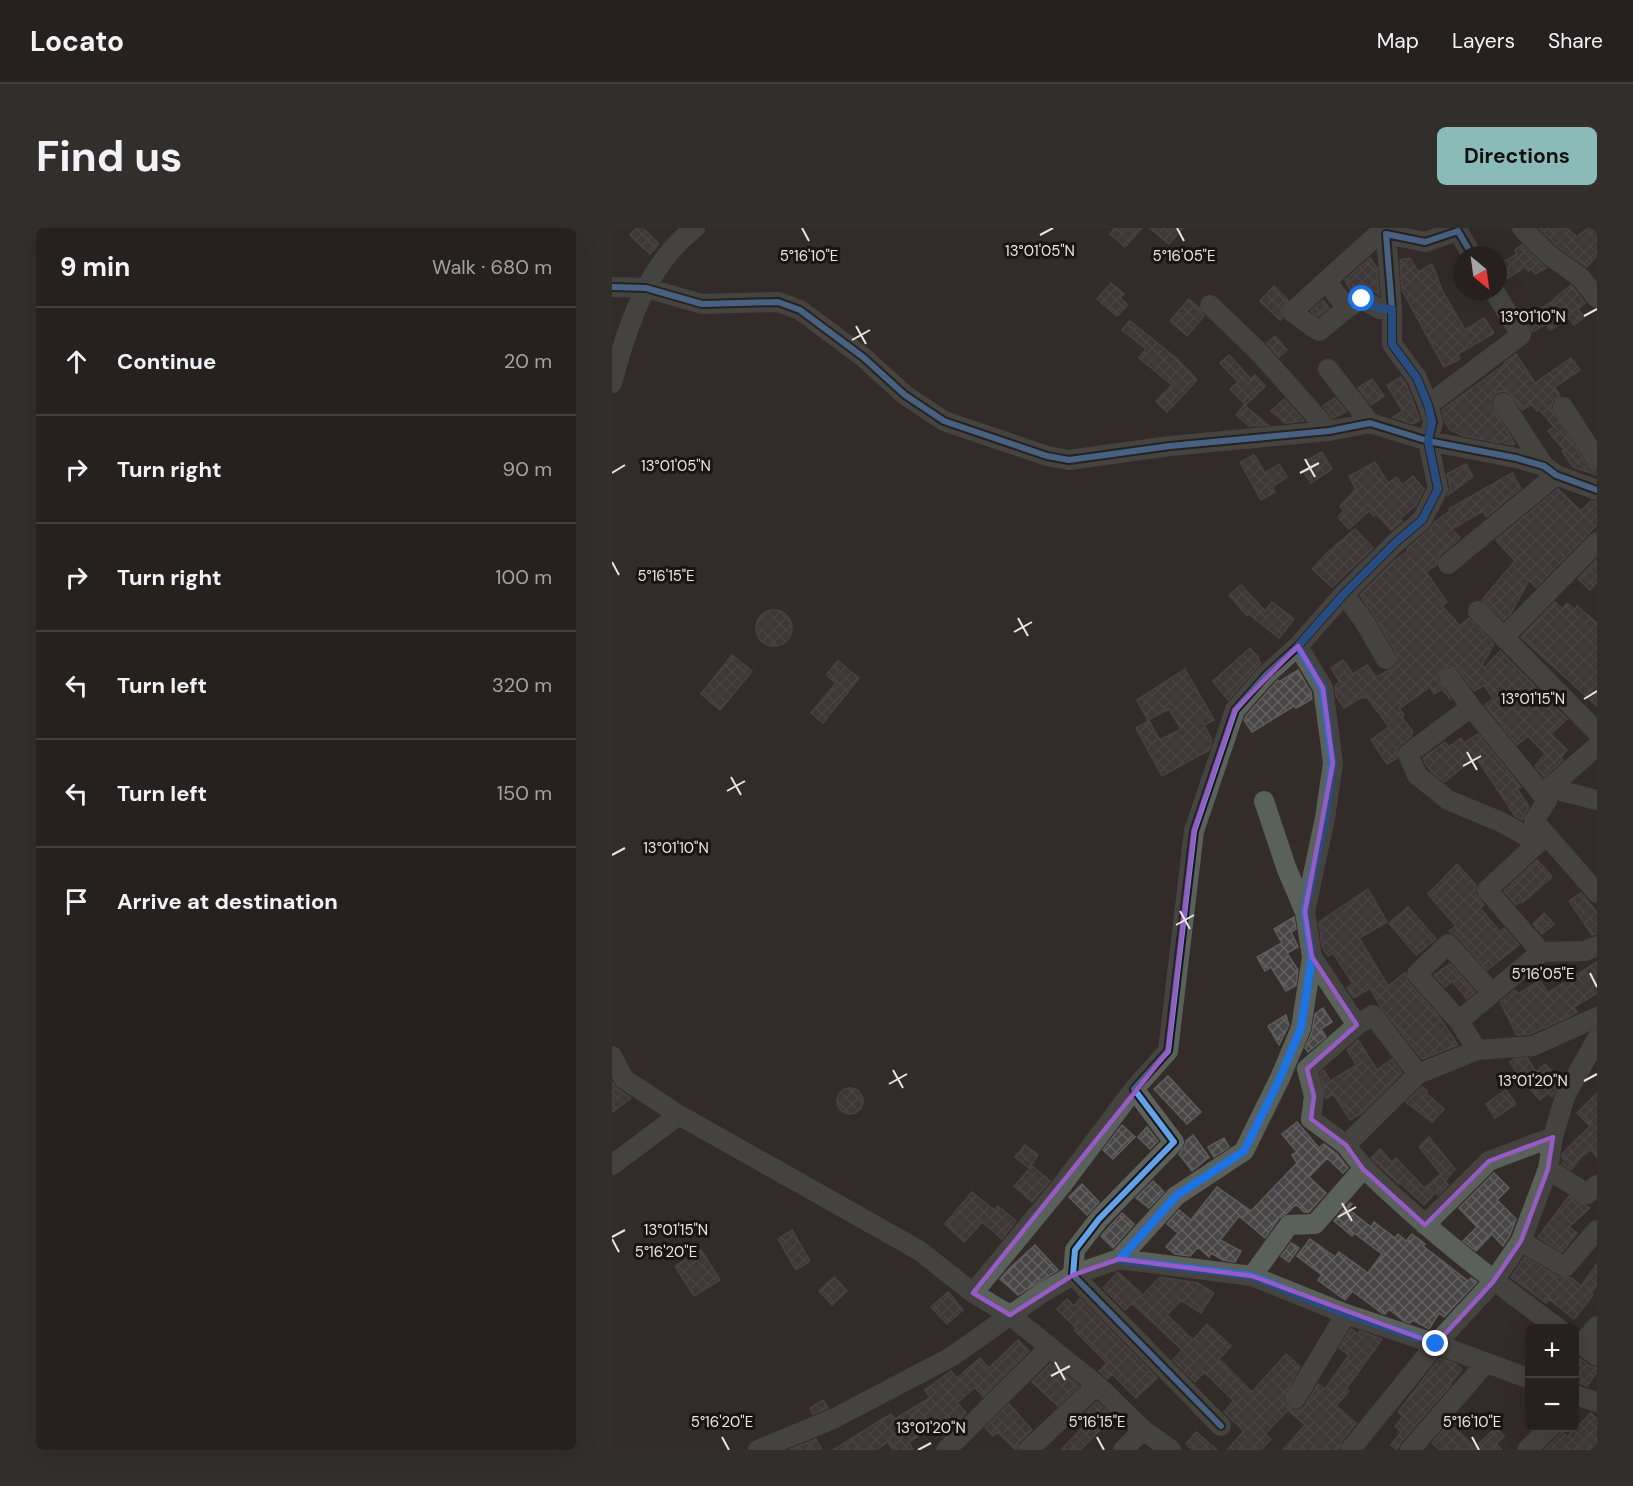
<!DOCTYPE html>
<meta charset="utf-8">
<style>
body{margin:0;font-family:"DM Sans",sans-serif;background:#322e2c;color:#f1f3f6}
.controls{position:absolute;right:18px;bottom:18px;display:grid;overflow:hidden;border-radius:9px;box-shadow:0 6px 24px #0002}
.controls button{width:54px;height:54px;display:grid;place-items:center;padding:0;border:0;border-bottom:2px solid #423e3d;background:#26211f;color:#f1f3f6;font:30px sans-serif}
.compass{position:absolute;left:841px;top:18px;width:54px;height:54px;border-radius:50%;background:#26211f;box-shadow:0 6px 24px #0002;rotate:151deg}
.stop{position:absolute;width:18px;height:18px;margin:-14px;border:4px solid #1a73e8;border-radius:50%;background:#fff}
.stop.end{background:#1a73e8;border-color:#fff;box-shadow:0 2px 6px #0008}
.list{margin:0;padding:0;list-style:none}
h2{display:flex;justify-content:space-between;align-items:center;height:78px;margin:0;padding:0 24px;font-size:26px}
h2 small{font-size:20px;font-weight:400;color:#a4a3a4}
.list li{display:grid;grid-template-columns:39px 1fr auto;gap:18px;align-items:center;box-sizing:border-box;height:108px;padding:0 24px;border-top:2px solid #423e3d}
.list b{display:block;font-size:22px;white-space:nowrap}
.list em{font-size:20px;font-style:normal;color:#a4a3a4}
.icon{flex:none;width:33px;height:33px;fill:none;stroke:currentColor;stroke-width:2;stroke-linecap:round;stroke-linejoin:round}
.map{position:relative;flex:none;width:985px;height:1222px;overflow:hidden;border-radius:9px}
header{display:flex;align-items:center;gap:36px;box-sizing:border-box;height:84px;padding:0 30px;background:#26211f;border-bottom:2px solid #423e3d}
header strong{font-size:28px}
nav{display:flex;gap:33px;margin-inline-start:auto;font-size:21px}
.intro{display:flex;align-items:center;justify-content:space-between;box-sizing:border-box;height:144px;padding:0 36px}
h1{margin:0;font-size:42px}
.button{padding:15px 27px;border-radius:9px;background:#8bbbb9;color:#111;font-size:21px;font-weight:700}
main{display:flex;gap:36px;padding:0 36px}
aside{flex:1;background:#26211f;border-radius:9px;box-shadow:0 6px 24px #0002}
.map>svg:first-child{display:block}
.building{fill:url(#building-cross-hatch);stroke:#5f5c5d;stroke-width:1.5}
.lines{fill:none;stroke-linecap:round;stroke-linejoin:round}
.minor{stroke:#5a615b;stroke-width:20}
.cycleway-casing{stroke:#1a1512;stroke-width:10}
.cycleway{stroke:#60a3ed;stroke-width:6}
.route{stroke:#1a73e8;stroke-width:8}
.marked{fill:none;stroke:#975ac7;stroke-width:4.5;stroke-linejoin:round}
.ticks{fill:none;stroke:#ebe3df;stroke-width:2}
.ticks-label{font-size:15px;text-anchor:middle;fill:#ebe3df;stroke:#1a1512;stroke-width:6;stroke-linejoin:round;paint-order:stroke}
</style>
<header>
<strong>Locato</strong>
<nav><a>Map</a><a>Layers</a><a>Share</a></nav>
</header>
<div class="intro"><h1>Find us</h1><a class="button">Directions</a></div>
<main>
<aside>
<h2>9 min<small>Walk · 680 m</small></h2>
<ul class="list">
<li><svg class="icon" aria-label="ahead" viewBox="0 0 24 24"><path d="M12 20V5M6 11l6-6 6 6"/></svg><div><b>Continue</b></div><em>20 m</em></li>
<li><svg class="icon" aria-label="right" viewBox="0 0 24 24"><path d="M7 20v-9h11M14 6l5 5-5 5"/></svg><div><b>Turn right</b></div><em>90 m</em></li>
<li><svg class="icon" aria-label="right" viewBox="0 0 24 24"><path d="M7 20v-9h11M14 6l5 5-5 5"/></svg><div><b>Turn right</b></div><em>100 m</em></li>
<li><svg class="icon" aria-label="left" viewBox="0 0 24 24"><path d="M17 20v-9H6M10 6l-5 5 5 5"/></svg><div><b>Turn left</b></div><em>320 m</em></li>
<li><svg class="icon" aria-label="left" viewBox="0 0 24 24"><path d="M17 20v-9H6M10 6l-5 5 5 5"/></svg><div><b>Turn left</b></div><em>150 m</em></li>
<li><svg class="icon" aria-label="arrive" viewBox="0 0 24 24"><path d="M6 21V4h12l-3 4 3 4H6"/></svg><div><b>Arrive at destination</b></div></li>
</ul>
</aside>
<div class="map">
<svg width="985" height="1222" viewBox="0 0 985 1222">
<defs>
<pattern id="building-cross-hatch" width="8" height="8" patternUnits="userSpaceOnUse" patternTransform="scale(1.5)"><rect width="8" height="8" fill="#494647"/><path d="M0 0l8 8M0 8l8-8" fill="none" stroke="#636161"/></pattern>
</defs>
<rect width="100%" height="100%" fill="#332c29"/>
<path class="building" d="M25 0H31L47 16 38 26 18 7Z
M503 0H530L513 19 498 6Z
M538 0H571L557 16Z
M927 0H955L965 9 976 0H985V27L975 39 945 18Z
M910 17 934 40 923 46 920 41 916 43 914 39 889 54 886 52V37L905 26 903 22Z
M758 30 765 40 767 67 758 60 749 59 739 63 733 52Z
M798 30 806 44 820 36 830 62 853 102 872 90 882 105 846 126 848 131 832 139 790 62 788 32Z
M499 55 512 66 508 70 516 77 505 88 485 71Z
M959 57 973 75 966 81 972 89 962 97 957 90 938 102 934 96 920 104 912 90 943 72 942 71Z
M662 58 676 72 669 81 670 90 668 92 648 73Z
M577 71 586 79 592 88 575 108 558 93Z
M711 72 717 80 706 88 699 83Z
M518 93 564 130 585 152 555 184 544 173 560 157 527 130 534 121 510 102Z
M663 108 675 122 667 129 655 115Z
M904 126 923 155 959 130 968 142 943 159 948 168 941 173 939 180 975 238 985 244V247L961 239 950 223 952 222 936 203 942 199 927 181 925 183 920 176 910 182 896 164 890 163 884 165 880 170 879 176 903 216 901 217 892 215 890 213 888 215 852 208 838 202 833 193 830 182 893 136 892 135Z
M617 127 639 151 643 147 653 158 634 177 618 161 626 154 608 135Z
M789 149 794 156 808 192 801 196 781 189 791 183 775 157Z
M760 151 772 168 759 177 746 160Z
M723 170 734 184 721 190 711 178Z
M672 171 692 193 673 195 659 183Z
M632 177 656 197 637 198 624 187Z
M710 224 720 241 699 255 692 245 700 240 695 232Z
M642 227 653 245 667 236 675 249 660 259 663 264 649 272 628 234Z
M763 234 776 255 785 249 790 257 801 248 812 261 804 277 788 291 790 293 779 302 765 286 762 288 757 283 737 301 726 289 732 283 728 278 744 261 737 248Z
M854 236 861 248 836 267 838 259 835 246Z
M900 245 909 260 874 289 871 283 840 301 848 310 828 327 824 337 814 344 835 374 830 378 848 398 857 390 882 416 870 437 873 439 888 423 955 491 939 506 955 522 949 529 951 532 932 549 923 538 933 526 916 508 905 517 873 477 881 470 872 457 862 463 847 443 837 438 831 441 826 451 839 472 830 461 822 466 818 459 787 481 792 487 790 489 801 504 799 505 800 508 788 517 785 521V530L775 536 759 512 777 499 755 469 753 470 752 468 732 480 724 468 723 458 728 454 719 440 731 432 741 446 755 437 764 449 780 441 785 436 784 425 762 387 748 367 782 333 796 323 795 321 818 301 823 294 838 283 837 281Z
M946 261 969 283 979 273 985 274V297L924 359 917 352 899 385 892 392 870 372 903 333 884 312Z
M743 301 761 320 720 359 700 341 717 323Z
M985 331V354L978 362 966 351Z
M629 357 653 383 660 374 682 391 667 410 637 386 635 388 617 367Z
M943 374 950 381 955 375 963 382 965 378 985 395V478L909 409Z
M144 400a18 18 0 1 1 36 0a18 18 0 1 1-36 0Z
M638 420 647 430 646 432 649 435 616 472 601 453Z
M120 427 140 443 108 482 89 466Z
M226 433 247 450 211 495 199 485 224 455 214 447Z
M573 441 602 492 592 497 600 512 597 522 550 548 524 500 537 493 548 512 569 501 557 481 536 492 525 472Z
M686 442 699 464 700 471 684 480 682 478 640 504 632 492 634 488 666 452 667 454Z
M866 506 909 559 905 561 917 578 910 592 903 588 864 529 832 554 819 543 813 535 811 530 833 514 837 519 849 510 852 515Z
M925 632 940 649 910 675 909 673 904 677 892 663Z
M845 636 864 657 863 665 872 677 868 680 888 704 892 700 907 717 875 742 845 708 837 703 844 698 816 666Z
M756 661 775 694 747 710 776 758 793 745 796 754 825 786 846 817 810 831 769 779 758 760 742 770 735 760 741 756 721 725 716 728 710 718 707 694Z
M969 665 985 684V706L980 707 957 673Z
M796 679 824 711 804 727 777 695Z
M932 685 942 696 930 706 921 696Z
M682 689 684 701 679 704 686 719 675 725 686 742 684 757 674 763 659 739 653 743 645 729 670 715 662 701Z
M985 734V765L962 779 965 784 954 790 918 806 905 807 888 774 903 762 906 766 928 752 936 765Z
M838 736 863 764 855 771 840 753 833 759 822 747Z
M711 780 720 794 709 801 714 809 696 824 693 820 700 804 703 786Z
M674 787 677 797 667 817 656 798Z
M746 812 765 842 780 831 790 845 750 885 738 892 721 866 714 871 708 845 712 842 718 853 745 837 735 822Z
M915 830 924 844 933 836 948 852 940 869 936 865 928 872 910 852 898 834 902 831Z
M556 848 589 884 575 896 542 861Z
M0 854 5 861 19 870 0 884Z
M810 859 815 863 814 865 832 881 820 894 794 874Z
M225 873a13 13 0 1 1 26 0a13 13 0 1 1-26 0Z
M894 862 904 876 883 890 874 876Z
M985 865V929L979 922 969 929 959 942 950 936 953 932 950 930V926L978 898 965 885Z
M685 894 707 920 712 916 725 926 736 940 731 945 715 930 697 949 714 965 697 984H692L684 976 675 985 667 990 653 1010 627 988 608 1012 629 1023 623 1034 611 1032 599 1025 597 1029 586 1019 578 1028 563 1026 554 1019 566 1005 555 996 567 982 579 992 605 959 639 983 643 979 685 935 680 927 685 924 670 906Z
M510 897 523 909 501 931 491 922Z
M535 899 546 913 538 921 526 909Z
M581 907 597 929 580 943 567 926 573 918 574 913Z
M817 909 843 941 833 953 836 957 826 967 824 964 812 977 788 955 787 956 759 930 768 921 780 934 784 930 812 960 829 946 807 919Z
M612 910 617 919 602 929 596 919Z
M413 917 426 927 417 940 403 929Z
M420 938 438 953 420 974 402 958Z
M882 945 897 960 885 972 904 991 898 1007 891 1018 880 1006 864 1023 851 1013 865 999 847 980Z
M541 953 552 964 537 980 524 970Z
M470 956 487 974 475 987 457 969Z
M360 964 382 982 386 978 404 993 390 1011 370 994 352 1014 333 996Z
M957 968 978 980 957 999 965 1005 950 1024 926 1009Z
M738 975 740 976 736 981 759 999 762 994 783 1010 786 1006 794 1013 800 1006 813 1016 811 1018 856 1053 859 1050 865 1054 832 1089 827 1085 817 1101 801 1092 798 1095 792 1093 777 1081 773 1086 770 1085 740 1063 733 1072 706 1052 710 1047 685 1028 698 1011 723 1029 727 1024 756 1045 770 1026 742 1005 740 1008 722 993Z
M510 985 522 996 501 1020 489 1008Z
M180 1002 198 1033 184 1042 166 1011Z
M679 1015 687 1020 677 1034 669 1028Z
M423 1017 446 1042 406 1067 388 1051 398 1040Z
M89 1022 108 1052 82 1068 63 1038Z
M913 1029 947 1049 960 1050 969 1058 985 1036V1057L979 1065 981 1067 962 1091 937 1071 934 1075 899 1049Z
M506 1044 531 1067 548 1049 586 1055 602 1065 589 1085 569 1072 555 1087 581 1112 595 1096 619 1118 607 1131 640 1164 674 1126 688 1139 671 1170 673 1177 682 1183 688 1182 693 1178 706 1156 713 1161 737 1127 727 1120 739 1101 746 1106 748 1103 770 1111 734 1161 737 1163 724 1178 744 1195 729 1214 726 1222H671L693 1197 676 1182 653 1206 659 1211 649 1222H615L632 1203 612 1184 622 1173 592 1144 583 1154 561 1132 570 1122 520 1075 513 1082 491 1060Z
M222 1049 235 1063 220 1077 207 1063Z
M336 1064 351 1082 335 1096 319 1079Z
M455 1071 462 1078 468 1071 545 1150 524 1170 500 1146 496 1151 487 1143 495 1135 462 1102 464 1100 445 1081Z
M406 1112 417 1123 371 1169 363 1159 345 1175 354 1185 331 1208 322 1198 297 1214 301 1222H281L276 1214 264 1222H221L279 1186 283 1191 318 1170 313 1162 339 1143 345 1150 368 1130 377 1140Z
M963 1127 978 1138 985 1140V1144L975 1158 963 1153Z
M828 1130 844 1136 850 1141 838 1156 839 1157 789 1214 785 1222 779 1217 789 1204 783 1198 791 1189 786 1184Z
M439 1135 467 1158 446 1178 420 1154Z
M211 1172 216 1180 201 1186 198 1180Z
M485 1174 501 1189 468 1222H449L476 1194 470 1188Z
M397 1176 420 1202 407 1214 404 1222 385 1204 381 1208 373 1200Z
M979 1185 985 1191V1222H932L946 1209 950 1203 955 1209Z
M837 1195 863 1219 884 1200 892 1208 884 1216 890 1222H828L820 1215Z
M584 1204 605 1222H581L574 1216Z
M204 1211 210 1222H177Z"/>
<g class="lines">
<path class="minor" d="M910 0 937 27 968 49 985 70
M714 53 773 0
M0 59 34 60 90 76 166 74 188 82 251 129 293 167 332 193 435 228 457 232 558 218 717 203 758 195 816 213 904 230 932 238 944 247 985 262
M598 77 646 123 717 203
M735 80 707 103 680 84 714 53 735 80 750 71 767 81H780
M716 141 758 195
M0 155C15 99 35 36 83 0
M891 175 932 238
M816 177 909 107 882 63
M951 179 985 232
M836 336 944 247
M732 366 752 393 774 431
M866 383 985 504
M892 409 985 314
M686 418 711 460 721 535 713 590 693 684
M838 450 859 479 796 526 805 547 836 572 889 594 926 615
M859 479 935 572
M937 560 985 572
M922 593 985 665
M929 724 875 662 926 615 922 593 935 572 937 560 985 518
M700 729 745 797
M847 793 805 746 836 716 880 765
M865 822 847 793 929 724 973 723 985 718
M0 828 12 851 67 887 308 1023 361 1065 398 1087 485 1157 531 1202 559 1222
M734 917 699 891 702 868 695 841 745 797 761 787 806 846
M0 937 67 887
M936 941 975 966 985 957
M813 997 877 933 941 909
M909 1013 953 1039 985 1002
M507 1031 564 968 632 923 668 850 689 800 700 729 693 684 674 639 652 573
M640 1048 677 997 703 996 751 941
M361 1065 450 957 522 861
M946 1100C895 1063 845 1025 798 983 774 961 753 944 734 917L806 846 865 822 921 818 985 789
M963 1112 985 1128
M969 1117 985 1098
M963 1167 985 1174
M683 1171 734 1086
M609 1198 461 1047 463 1022 487 991 562 914 522 861 556 823 582 603 623 482 655 446 686 418 732 366 784 314 810 292 826 261 816 213 821 194 816 177 805 150 780 116V81L774 6 813 14 846 3 860 27
M146 1222 223 1190 339 1129 430 1065 461 1047 507 1031 640 1048 734 1086 824 1116 918 1151
M334 1222 438 1119
M416 1222 485 1157
M511 1222 531 1202
M738 1222 824 1116 881 1054 909 1013 936 941 941 909 953 868 985 811
M798 1222 874 1135
M915 1222 938 1200"/>
<g class="cycleway-casing">
<path id="cycleway" d="M0 59 34 60 90 76 166 74 188 82 251 129 293 167 332 193 435 228 457 232 558 218 717 203 758 195 816 213 904 230 932 238 944 247 985 262
M609 1198 461 1047 463 1022 487 991 562 914 522 861 556 823 582 603 623 482 655 446 686 418 732 366 784 314 810 292 826 261 816 213 821 194 816 177 805 150 780 116V81L774 6 813 14 846 3 860 27"/>
</g>
<use href="#cycleway" class="cycleway"/>
</g>
<g class="lines">
<path class="route" d="M750 71 767 81H780V116L805 150 816 177 820 194 816 213 826 261 810 292 784 314 732 366 686 418 711 460 721 535 713 590 693 684 700 729 689 800 668 850 632 923 564 968 507 1032 639 1048 734 1086 824 1116"/>
</g>
<path d="M0 0H985V1222H0ZM686 418 711 460 721 535 693 684 700 729 745 797 695 841 702 868 699 891 734 917 751 941 813 997 877 933 941 909 936 941 909 1013 881 1054 824 1116 640 1048 507 1031 461 1047 398 1087 361 1065 556 823 582 603 623 482Z" fill="#332c29" fill-opacity=".55" fill-rule="evenodd"/>
<path class="marked" d="M686 418 711 460 721 535 693 684 700 729 745 797 695 841 702 868 699 891 734 917 751 941 813 997 877 933 941 909 936 941 909 1013 881 1054 824 1116 640 1048 507 1031 461 1047 398 1087 361 1065 556 823 582 603 623 482Z"/>
<path class="ticks" d="M190 0 197 13M565 0 572 13M428 7 441 0M972 88 985 81M244 98 254 116M240 112 258 102M693 231 703 249M0 245 13 237M688 245 707 235M0 334 7 347M406 390 416 408M402 404 420 394M972 471 985 463M855 524 865 542M851 538 869 528M119 549 129 567M115 563 133 553M0 627 13 620M568 683 578 701M564 697 582 687M978 745 985 759M281 842 291 860M972 853 985 846M277 856 295 846M730 975 740 993M726 989 744 979M0 1009 13 1002M0 1011 7 1024M443 1134 453 1152M439 1148 458 1138M110 1209 117 1222M485 1209 492 1222M860 1209 867 1222M306 1222 319 1215"/>
<g class="ticks-label">
<text x="428" y="28">13°01'05"N</text>
<text x="197" y="33">5°16'10"E</text>
<text x="572" y="33">5°16'05"E</text>
<text x="921" y="94">13°01'10"N</text>
<text x="64" y="243">13°01'05"N</text>
<text x="54" y="353">5°16'15"E</text>
<text x="921" y="476">13°01'15"N</text>
<text x="64" y="625">13°01'10"N</text>
<text x="931" y="751">5°16'05"E</text>
<text x="921" y="858">13°01'20"N</text>
<text x="64" y="1007">13°01'15"N</text>
<text x="54" y="1029">5°16'20"E</text>
<text x="110" y="1199">5°16'20"E</text>
<text x="485" y="1199">5°16'15"E</text>
<text x="860" y="1199">5°16'10"E</text>
<text x="319" y="1205">13°01'20"N</text>
</g>
</svg>
<div class="controls">
<button>+</button>
<button>−</button>
</div>
<svg class="compass" viewBox="-18 -18 36 36"><path d="M0-13l5 13h-10z" fill="#e53935"/><path d="M0 13l5-13h-10z" fill="#a4a3a4"/></svg>
<div class="stop" style="left:750px;top:71px"></div>
<div class="stop end" style="left:824px;top:1116px"></div>
</div>
</main>
